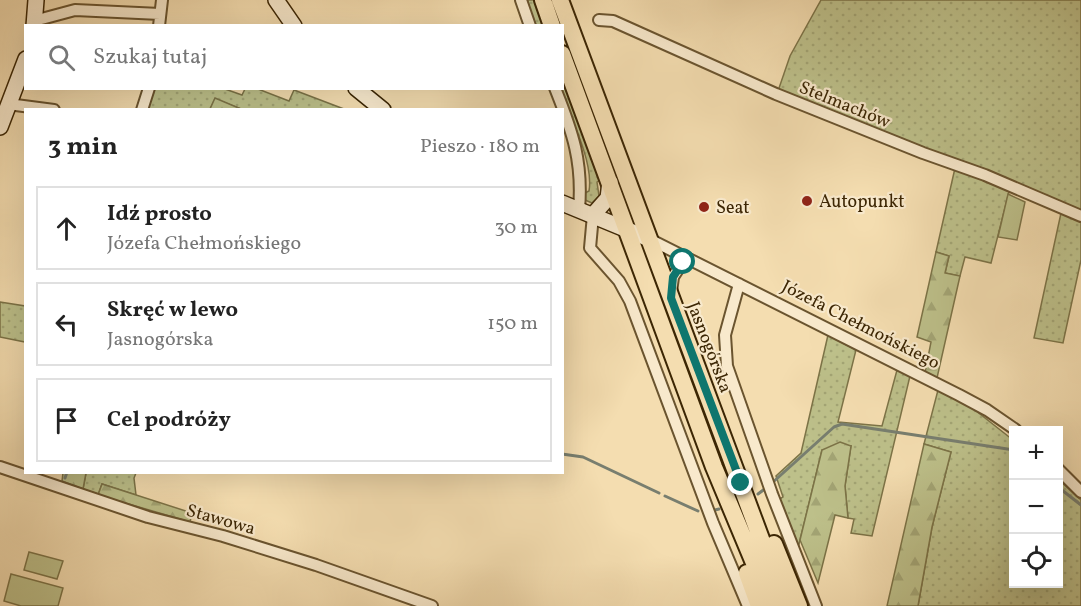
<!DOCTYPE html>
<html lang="pl">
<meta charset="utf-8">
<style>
body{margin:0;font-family:Vollkorn,serif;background:#f6f6f6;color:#222}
.controls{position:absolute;right:18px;bottom:18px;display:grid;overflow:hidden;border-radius:0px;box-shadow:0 6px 24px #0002}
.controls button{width:54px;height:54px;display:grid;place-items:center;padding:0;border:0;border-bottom:2px solid #e0e0e0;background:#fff;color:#222;font:30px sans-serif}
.stop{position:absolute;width:18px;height:18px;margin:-14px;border:4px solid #0f766e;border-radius:50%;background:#fff}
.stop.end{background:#0f766e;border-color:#fff;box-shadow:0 2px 6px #0008}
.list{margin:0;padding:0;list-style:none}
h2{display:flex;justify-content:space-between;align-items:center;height:78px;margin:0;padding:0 24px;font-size:26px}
h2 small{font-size:20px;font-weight:400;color:#767676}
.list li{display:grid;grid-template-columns:39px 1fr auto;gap:18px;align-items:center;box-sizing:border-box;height:84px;margin:0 12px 12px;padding:0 12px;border:2px solid #e0e0e0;border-radius:0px}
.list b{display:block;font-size:22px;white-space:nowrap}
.list p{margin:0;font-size:20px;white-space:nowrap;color:#767676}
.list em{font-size:20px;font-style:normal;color:#767676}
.icon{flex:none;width:33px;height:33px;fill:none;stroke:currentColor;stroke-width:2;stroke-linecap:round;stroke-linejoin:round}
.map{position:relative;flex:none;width:1081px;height:606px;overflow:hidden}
.search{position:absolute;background:#fff;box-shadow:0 6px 24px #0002;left:24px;top:24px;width:540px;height:66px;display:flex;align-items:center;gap:15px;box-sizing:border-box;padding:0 21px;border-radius:0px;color:#767676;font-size:22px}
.panel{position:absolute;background:#fff;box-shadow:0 6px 24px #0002;left:24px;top:108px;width:540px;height:366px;border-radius:0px}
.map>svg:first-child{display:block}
.grass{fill:url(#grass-dots);stroke:#7c7347;stroke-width:1.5}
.forest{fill:url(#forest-firs);stroke:#7c7347;stroke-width:1.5}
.park{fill:#bdc08a;stroke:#7c7347;stroke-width:1.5}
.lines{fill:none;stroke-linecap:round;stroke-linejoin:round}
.stream{stroke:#787e6f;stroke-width:3}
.street-casing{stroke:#6a542f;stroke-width:14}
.secondary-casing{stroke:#3c2604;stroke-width:18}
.primary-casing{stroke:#3c2604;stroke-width:20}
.street{stroke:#f8e9cc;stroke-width:10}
.secondary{stroke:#f8e9cc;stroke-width:15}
.primary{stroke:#f4ddb0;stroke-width:16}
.route{stroke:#0f766e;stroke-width:8}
.poi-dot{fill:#8f2418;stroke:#f8e9cc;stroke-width:2}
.labels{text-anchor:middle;stroke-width:4.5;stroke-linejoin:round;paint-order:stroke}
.street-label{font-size:18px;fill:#3c2604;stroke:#f8e9cc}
.poi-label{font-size:18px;fill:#3c2604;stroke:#f8e9cc;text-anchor:start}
</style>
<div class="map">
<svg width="1081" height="606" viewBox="0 0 1081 606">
<defs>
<pattern id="grass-dots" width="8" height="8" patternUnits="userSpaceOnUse" patternTransform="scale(1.5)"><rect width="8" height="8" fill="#bdc08a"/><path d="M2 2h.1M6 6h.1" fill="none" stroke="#a3a575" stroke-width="1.8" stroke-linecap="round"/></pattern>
<pattern id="forest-firs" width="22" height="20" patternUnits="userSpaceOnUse" patternTransform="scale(1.5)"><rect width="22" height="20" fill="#bdc08a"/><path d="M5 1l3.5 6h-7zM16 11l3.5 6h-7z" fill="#a3a575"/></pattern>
</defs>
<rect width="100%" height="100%" fill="#f4ddb0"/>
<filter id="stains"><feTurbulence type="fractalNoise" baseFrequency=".00333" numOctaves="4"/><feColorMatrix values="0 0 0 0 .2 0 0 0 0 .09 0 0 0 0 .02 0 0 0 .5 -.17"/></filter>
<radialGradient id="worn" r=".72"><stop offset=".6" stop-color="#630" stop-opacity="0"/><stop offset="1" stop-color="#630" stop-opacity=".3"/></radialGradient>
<path class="grass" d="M526 0H534L543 25H535Z
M821 0H1081V213L778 91 790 56Z
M563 78 600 180 597 182 599 196 592 203 585 200 583 194 589 191C594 162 570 116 559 89L562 88Z
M154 88 225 89 242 95 245 89H258L289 101 294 90 344 109H241L215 99 210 109 147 110Z
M955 168 1010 188 991 263 965 257 960 276 945 273 949 256 936 252Z
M1061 213 1081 220V260L1063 343 1034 338Z
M0 302 25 306V342L0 337Z
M828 335 856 350 838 422 882 426 897 370 910 376 872 536 851 533 854 519 848 518 845 486 851 446 822 450 798 548 778 500 783 497 776 476 801 453Z
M938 390 971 407 1013 440 1014 584H1058L1059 480 1081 500V606H918L932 527 951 452 924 444Z
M86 473H136L134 478 136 495 102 484 98 495 83 489Z"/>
<path class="forest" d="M215 98 241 109H210Z
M936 252 949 256 945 273 960 276 937 378 925 373 931 342 917 337Z
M840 442 851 446 845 486 848 518 835 515 818 583 800 540 822 450Z
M924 444 951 452 932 527 918 606H887Z
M63 473H86L83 489 62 481Z
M102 484 192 513 190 522 98 495Z"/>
<path class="park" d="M1008 194 1025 202 1017 240 998 237Z
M29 552 63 561 57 579 24 570Z
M11 574 63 588 58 606H21L4 601Z"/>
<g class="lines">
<path class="stream" d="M562 454 583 457 659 493
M65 478 67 472
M772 483 834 427 842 424 1014 450
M1058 487 1081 505
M758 494 766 488
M665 496 698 511
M715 510 719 509"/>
<g class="street-casing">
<path id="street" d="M521 0 530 26
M599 20 613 21 776 94 923 153 985 175 1081 216
M34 21 75 10 160 14
M159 26 162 0
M555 88C573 133 583 162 579 210
M8 104 54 110
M142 110 149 88
M593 215 590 248 619 281 630 301 713 523 748 606
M647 238 959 395 987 410 1016 430
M739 284 725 335 727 366 772 494 816 606
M671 292 673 277 686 257
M0 467 148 517 223 536 316 565 432 606
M1058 469 1081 492"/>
</g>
<g class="secondary-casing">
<path id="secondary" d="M276 0 294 26
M34 26 36 0
M356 88 383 110
M0 127 26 59
M562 203 647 238
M593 215 608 198 610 182"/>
</g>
<g class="primary-casing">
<path id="primary" d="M543 0 552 26
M560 0 786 606
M562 54 714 467 772 606
M774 544 799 606
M747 573 759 606"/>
</g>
<use href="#street" class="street"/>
<use href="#secondary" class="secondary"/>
<use href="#primary" class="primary"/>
</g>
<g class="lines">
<path class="route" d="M683 262 673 277 671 298 741 483"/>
</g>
<g class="poi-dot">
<circle cx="807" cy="201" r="6"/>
<circle cx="704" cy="207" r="6"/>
</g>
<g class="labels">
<g class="street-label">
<text transform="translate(845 104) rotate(22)" y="6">Stelmachów</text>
<text transform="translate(861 324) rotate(27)" y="6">Józefa Chełmońskiego</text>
<text transform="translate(710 347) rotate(69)" y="6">Jasnogórska</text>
<text transform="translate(221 519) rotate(16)" y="6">Stawowa</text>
</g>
<g class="poi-label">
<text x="819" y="207">Autopunkt</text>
<text x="716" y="213">Seat</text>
</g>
</g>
<rect width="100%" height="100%" filter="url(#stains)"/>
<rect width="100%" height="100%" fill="url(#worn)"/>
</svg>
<div class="controls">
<button>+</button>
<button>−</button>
<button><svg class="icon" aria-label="locate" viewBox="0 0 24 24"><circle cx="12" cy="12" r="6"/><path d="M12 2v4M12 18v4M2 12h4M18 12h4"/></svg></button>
</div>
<div class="stop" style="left:683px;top:262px"></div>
<div class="stop end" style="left:741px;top:483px"></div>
<div class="search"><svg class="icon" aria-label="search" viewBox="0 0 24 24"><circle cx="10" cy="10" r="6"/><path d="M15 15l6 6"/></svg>Szukaj tutaj</div>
<section class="panel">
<h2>3 min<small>Pieszo · 180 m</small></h2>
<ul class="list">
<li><svg class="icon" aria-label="ahead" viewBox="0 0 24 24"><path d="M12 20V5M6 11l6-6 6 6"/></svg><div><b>Idź prosto</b><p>Józefa Chełmońskiego</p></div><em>30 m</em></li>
<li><svg class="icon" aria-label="left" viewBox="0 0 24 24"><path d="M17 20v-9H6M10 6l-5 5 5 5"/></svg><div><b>Skręć w lewo</b><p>Jasnogórska</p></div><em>150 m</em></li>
<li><svg class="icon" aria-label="arrive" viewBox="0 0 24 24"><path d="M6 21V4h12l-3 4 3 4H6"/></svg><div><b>Cel podróży</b></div></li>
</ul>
</section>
</div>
